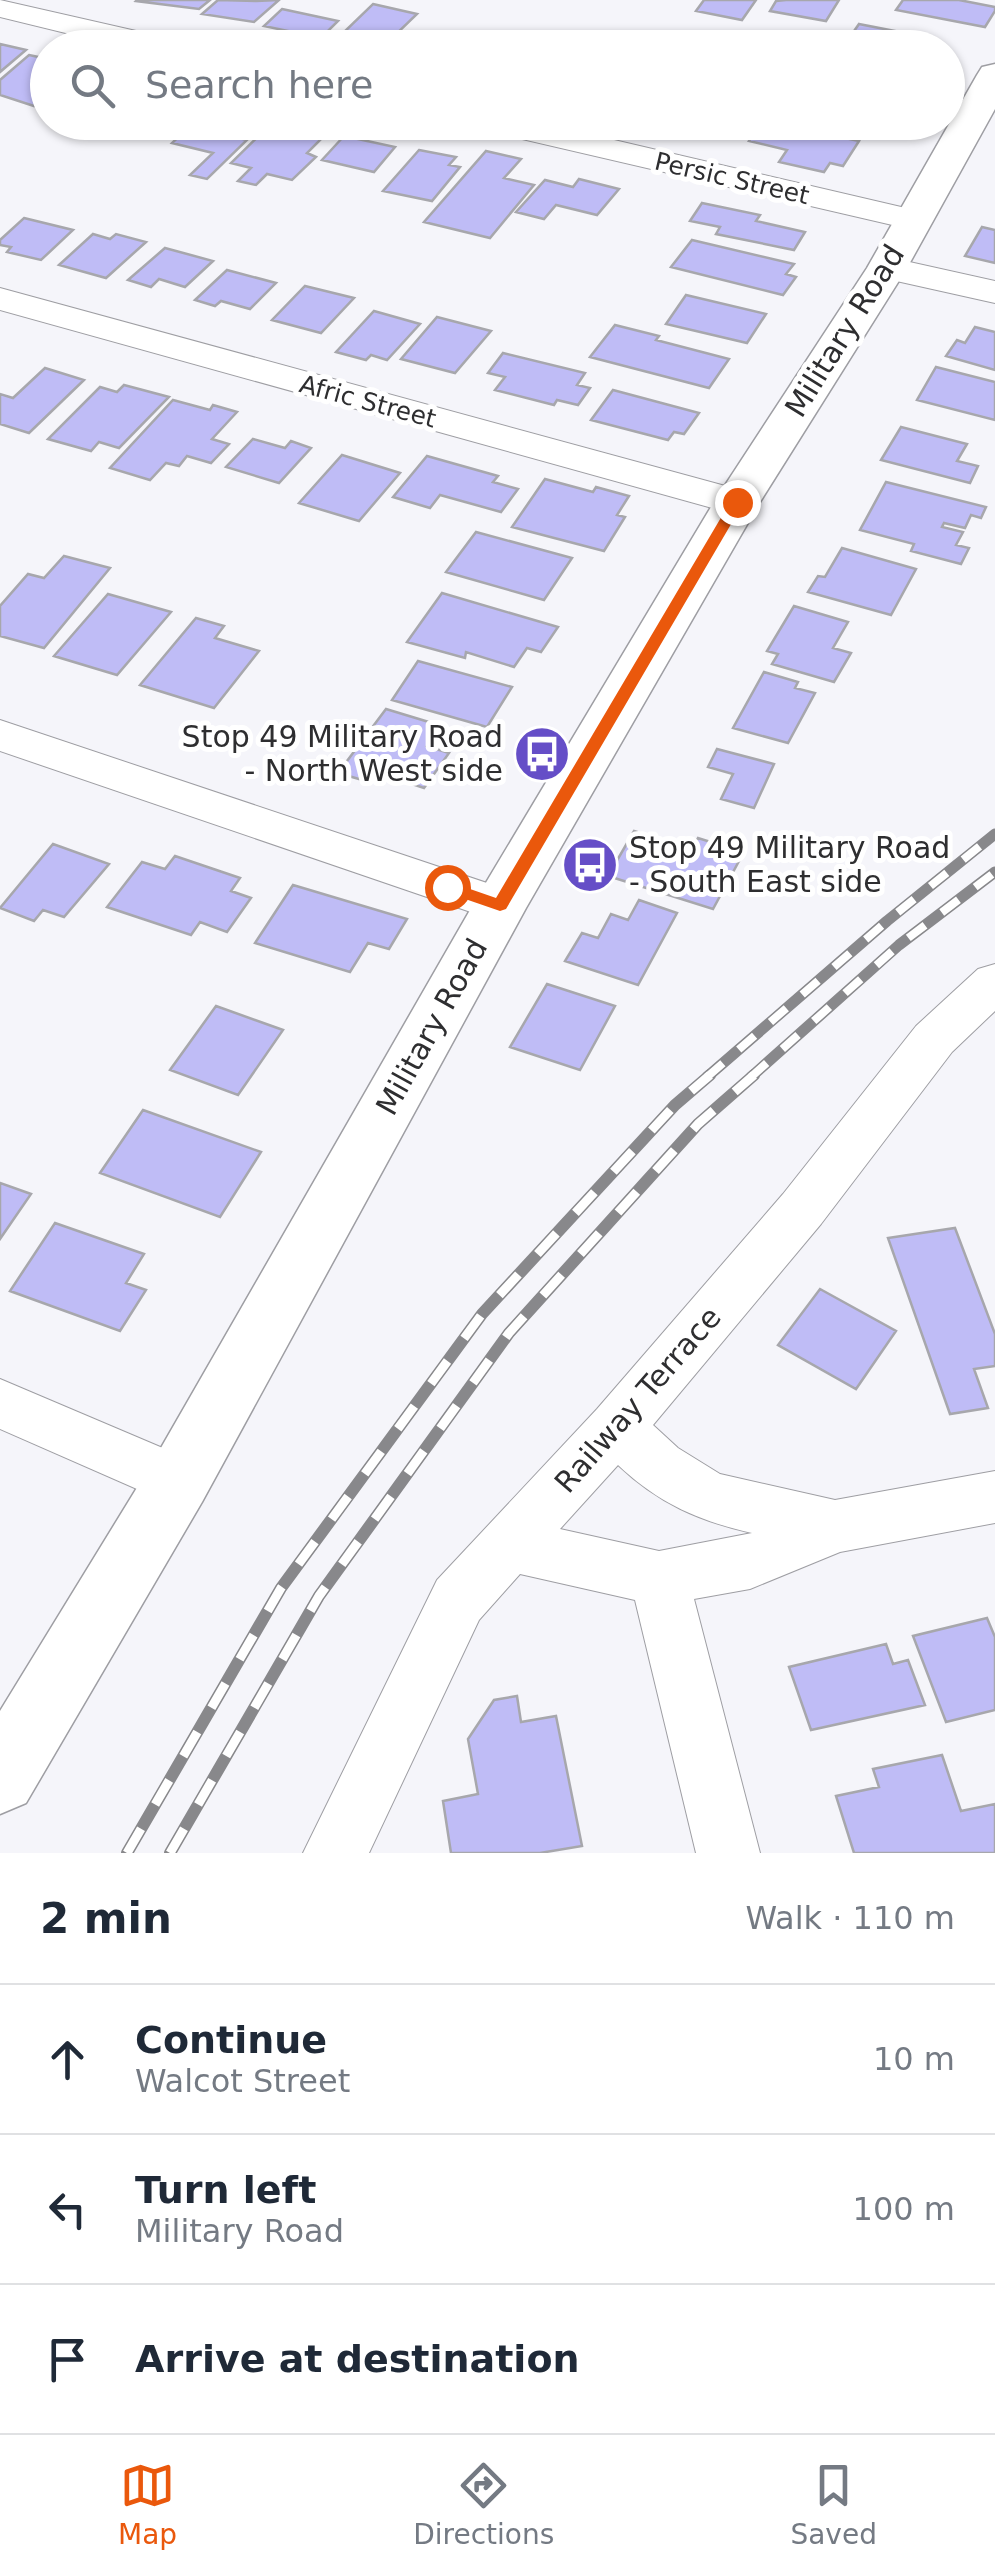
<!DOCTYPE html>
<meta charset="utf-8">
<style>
body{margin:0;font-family:"DejaVu Sans",sans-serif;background:#f6f6f7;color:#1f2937}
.stop{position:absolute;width:30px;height:30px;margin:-22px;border:8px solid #ea580c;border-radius:50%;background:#fff}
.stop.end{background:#ea580c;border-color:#fff;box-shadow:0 2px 10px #0008}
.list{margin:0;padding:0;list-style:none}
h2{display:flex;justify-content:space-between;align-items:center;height:130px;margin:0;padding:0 40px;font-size:42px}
h2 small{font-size:32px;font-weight:400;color:#747a83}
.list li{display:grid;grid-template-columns:65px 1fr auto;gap:30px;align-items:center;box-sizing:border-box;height:150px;padding:0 40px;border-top:2px solid #e0e1e3}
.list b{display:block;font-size:38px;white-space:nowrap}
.list p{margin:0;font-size:32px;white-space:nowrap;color:#747a83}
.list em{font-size:32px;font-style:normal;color:#747a83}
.icon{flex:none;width:55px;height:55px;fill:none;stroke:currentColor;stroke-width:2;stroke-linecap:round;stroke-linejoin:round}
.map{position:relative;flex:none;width:995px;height:1853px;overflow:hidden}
.search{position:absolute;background:#fff;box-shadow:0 2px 8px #0004;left:30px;right:30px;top:30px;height:110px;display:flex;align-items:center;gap:25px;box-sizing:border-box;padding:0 35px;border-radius:55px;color:#747a83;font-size:38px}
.sheet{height:580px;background:#fff}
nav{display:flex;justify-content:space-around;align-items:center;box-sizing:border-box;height:140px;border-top:2px solid #e0e1e3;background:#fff;font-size:28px;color:#747a83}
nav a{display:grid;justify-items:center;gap:5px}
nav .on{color:#ea580c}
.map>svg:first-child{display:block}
.building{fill:#bfbcf6;stroke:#a7a7ac;stroke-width:2.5}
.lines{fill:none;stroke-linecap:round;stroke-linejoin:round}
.street-casing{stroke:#9e9ea3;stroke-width:2}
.secondary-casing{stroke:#9e9ea3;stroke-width:3}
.street{fill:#fff;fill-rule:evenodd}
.secondary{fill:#fff;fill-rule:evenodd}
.rail-far1-casing{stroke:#88888b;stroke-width:11}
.rail-casing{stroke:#88888b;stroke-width:12}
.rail-far1{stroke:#fff;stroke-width:8;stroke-dasharray:21;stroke-linecap:butt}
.rail{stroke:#fff;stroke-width:9;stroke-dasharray:28;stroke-linecap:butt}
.route{fill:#ea580c}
.labels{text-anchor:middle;stroke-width:10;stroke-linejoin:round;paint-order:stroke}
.far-street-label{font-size:25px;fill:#2e2e30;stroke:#fff}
.street-label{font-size:30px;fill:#2e2e30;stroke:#fff}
.poi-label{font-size:30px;fill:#2e2e30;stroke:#fff;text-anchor:end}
</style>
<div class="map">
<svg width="995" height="1853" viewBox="0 0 995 1853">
<rect width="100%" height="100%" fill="#f5f5fa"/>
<path class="building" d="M210 0 199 9 136 1 137 0Z
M218 0 256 1 279 0 254 22 202 14Z
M704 0H756L742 20 696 11Z
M786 0H839L826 21 770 11 776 1Z
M903 0H959L995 7V11L985 27 896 10Z
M373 4 417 14 387 43 343 33Z
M282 9 338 21 321 38 264 26Z
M859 24 920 36 914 46 922 47H843Z
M0 44 26 50 0 72Z
M29 55 48 59V94L34 106 0 95V80Z
M194 122H254L239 138 247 140 207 179 190 175 213 153 172 143Z
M273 122 333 127 307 153 316 157 292 180 267 174 256 185 238 181 251 168 231 163Z
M762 122H769L859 141 843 166 830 163 824 172 779 162 787 150 749 141Z
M344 136 395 147 374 172 322 160Z
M419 150 456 157 449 165 460 167 432 201 383 191Z
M486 151 521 159 504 178 534 185 490 238 424 222Z
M579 179 619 189 597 215 556 205 544 219 516 212 545 180 573 187Z
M702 203 760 215 756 221 805 232 794 250 716 234 720 227 690 221Z
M24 218 73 230 41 260 7 252 11 247 0 245V240Z
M982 227 995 230V263L965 256Z
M93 234 110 239 116 234 146 242 106 278 59 265Z
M692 240 794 264 786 274 796 277 783 295 671 267Z
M165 248 213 261 185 287 159 279 151 287 128 280Z
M227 270 276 283 250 309 221 301 215 306 195 300Z
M305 286 354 298 321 333 272 320Z
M686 295 766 314 747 343 666 324Z
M374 311 420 324 387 360 371 355 366 360 336 352Z
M437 317 491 331 455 373 401 359Z
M615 325 659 336 656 340 729 359 709 388 590 357Z
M975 327 995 332V370L946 356 957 340 965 343Z
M503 353 585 373 577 385 590 388 578 405 557 400 554 405 495 390 505 377 488 373Z
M936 367 995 382V420L917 400Z
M45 368 84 380 29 433 0 424V394L13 398Z
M124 385 169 397 119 448 99 442 91 451 48 439 100 387 117 392Z
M613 390 699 413 684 434 674 432 668 440 591 420Z
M173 400 210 410 213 405 237 412 212 439 229 444 211 463 187 456 179 466 166 463 150 480 110 468Z
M901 427 967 444 957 461 978 466 970 483 881 460Z
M253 439 285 448 291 441 311 448 279 483 226 467Z
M342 455 400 473 359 521 299 503Z
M427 456 498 476 493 482 518 489 501 512 440 495 430 508 393 497Z
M545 479 593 492 596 487 629 496 617 515 625 517 604 551 512 527Z
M886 482 986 507 981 518 971 515 965 528 944 523 942 527 963 532 956 545 969 548 961 564 911 551 914 544 860 530Z
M476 532 572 558 544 600 446 572Z
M842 548 916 569 891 615 808 592 818 576 825 577Z
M64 556 110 568 44 648 0 636V606L28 574 44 578Z
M442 593 558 627 541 652 527 648 514 667 466 652 465 658 407 642Z
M108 594 171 612 117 675 54 656Z
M794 606 848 622 833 648 851 653 834 682 772 664 778 654 767 651Z
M196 618 224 626 215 638 259 651 214 708 140 685Z
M418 661 512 687 487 727 392 700Z
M764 672 798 682 795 688 815 693 788 743 733 728Z
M386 709 442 726 427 746 449 753 424 788 367 769 359 779 338 773Z
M717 749 774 764 754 808 721 799 733 774 708 767Z
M634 831 692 849 698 838 733 849 729 858 739 861 713 909 608 876Z
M53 844 109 864 64 917 43 910 34 921 0 908Z
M175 856 240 878 231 891 251 898 227 932 200 922 191 935 107 907 142 862 165 869Z
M293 885 407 919 389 949 368 943 350 972 255 943Z
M639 900 677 913 638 985 565 961 582 933 598 938 611 914 628 920Z
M547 984 615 1006 580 1070 510 1047Z
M216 1006 283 1030 238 1095 170 1070Z
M143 1110 261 1152 220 1217 100 1173Z
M0 1183 31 1194 0 1239Z
M55 1223 144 1254 126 1283 146 1290 120 1331 10 1291Z
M955 1228 995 1334V1366L974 1369 988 1408 950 1414 888 1238Z
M820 1289 896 1331 856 1389 778 1345Z
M987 1618 995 1637V1710L946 1722 913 1636Z
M886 1644 893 1664 908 1660 925 1705 811 1730 789 1667Z
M517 1696 521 1722 556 1716 582 1846 540 1853H451L443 1801 478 1794 468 1739 494 1700Z
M942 1755 961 1811 995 1804V1853H854L836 1796 879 1787 873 1769Z"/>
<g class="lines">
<g class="street-casing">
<path id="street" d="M0 0 180 41 184 48H127L0 17Z
M476 122H537L914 210 926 213 931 220 926 227 914 230 492 132 480 129Z
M887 257 995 281V303L874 276 869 268 874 260Z
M0 288 751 493 757 502 751 511 737 514 723 511 0 310Z
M0 720 517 893 524 905 517 917 500 922 0 751Z
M995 964V1011L952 1052 821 1224 653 1425 678 1448 720 1474 835 1500 995 1471V1523L840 1552 750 1589 694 1599 760 1853H696L635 1600 520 1574 479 1620 369 1853H303L437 1580 597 1409 783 1194 916 1026 978 969ZM618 1465C658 1503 699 1521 752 1533L659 1551 560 1529Z
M0 1379 198 1463 207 1481 198 1499 178 1507 0 1429Z"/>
</g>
<g class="secondary-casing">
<path id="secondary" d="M995 64V109L907 268 760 502 526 908 202 1502 26 1803 0 1814V1711L154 1460 481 891 714 502 867 268 977 75 982 67Z"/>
</g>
<use href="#street" class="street"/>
<use href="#secondary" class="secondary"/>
<g class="rail-far1-casing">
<path id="rail-far1" d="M707 1077 887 921 995 834
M751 1077 899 945 995 872"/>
</g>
<g class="rail-casing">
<path id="rail" d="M127 1853 281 1588 482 1314 675 1105 710 1075
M170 1853 319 1596 509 1333 698 1124 754 1075"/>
</g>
<use href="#rail-far1" class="rail-far1"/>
<use href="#rail" class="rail"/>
</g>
<path class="route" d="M732 499 744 502 506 909 500 911 442 891V883L447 881 496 898Z"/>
<defs>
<g id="bus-disc" transform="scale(2.875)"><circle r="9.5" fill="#654ec7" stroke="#fff"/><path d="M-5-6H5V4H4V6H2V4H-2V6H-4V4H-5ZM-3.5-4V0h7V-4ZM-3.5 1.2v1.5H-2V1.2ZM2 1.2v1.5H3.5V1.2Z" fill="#fff"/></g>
</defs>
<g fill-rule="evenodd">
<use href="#bus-disc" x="542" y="754"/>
<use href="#bus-disc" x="590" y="865"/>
</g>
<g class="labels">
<g class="far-street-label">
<text transform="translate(732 178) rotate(13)" y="9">Persic Street</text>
<text transform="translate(368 401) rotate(15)" y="9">Afric Street</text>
</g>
<g class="street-label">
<text transform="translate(845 331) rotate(-58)" y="10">Military Road</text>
<text transform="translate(432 1027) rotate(-61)" y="10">Military Road</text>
<text transform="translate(638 1400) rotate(-49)" y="10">Railway Terrace</text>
</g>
<g class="poi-label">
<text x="503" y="747">Stop 49 Military Road<tspan x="503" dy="34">- North West side</tspan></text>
<text x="629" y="858" text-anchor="start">Stop 49 Military Road<tspan x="629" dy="34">- South East side</tspan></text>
</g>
</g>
</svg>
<div class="stop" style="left:447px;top:887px"></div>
<div class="stop end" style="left:737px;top:502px"></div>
<div class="search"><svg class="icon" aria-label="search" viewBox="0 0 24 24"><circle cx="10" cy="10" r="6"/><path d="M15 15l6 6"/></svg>Search here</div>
</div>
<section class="sheet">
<h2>2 min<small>Walk · 110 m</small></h2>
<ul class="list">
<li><svg class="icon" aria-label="ahead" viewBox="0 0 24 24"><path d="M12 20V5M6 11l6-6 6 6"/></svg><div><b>Continue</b><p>Walcot Street</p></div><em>10 m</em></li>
<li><svg class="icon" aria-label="left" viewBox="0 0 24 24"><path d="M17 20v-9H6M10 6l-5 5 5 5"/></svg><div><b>Turn left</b><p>Military Road</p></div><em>100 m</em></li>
<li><svg class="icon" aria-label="arrive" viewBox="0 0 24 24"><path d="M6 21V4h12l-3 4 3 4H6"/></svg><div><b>Arrive at destination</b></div></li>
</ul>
</section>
<nav>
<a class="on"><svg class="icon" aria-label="map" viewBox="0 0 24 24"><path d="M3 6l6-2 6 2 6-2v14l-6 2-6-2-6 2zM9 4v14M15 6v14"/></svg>Map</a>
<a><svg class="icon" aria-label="directions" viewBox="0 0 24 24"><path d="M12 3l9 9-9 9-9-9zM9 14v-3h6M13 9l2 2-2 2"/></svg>Directions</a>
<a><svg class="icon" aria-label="saved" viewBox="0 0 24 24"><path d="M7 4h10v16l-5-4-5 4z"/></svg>Saved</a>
</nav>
